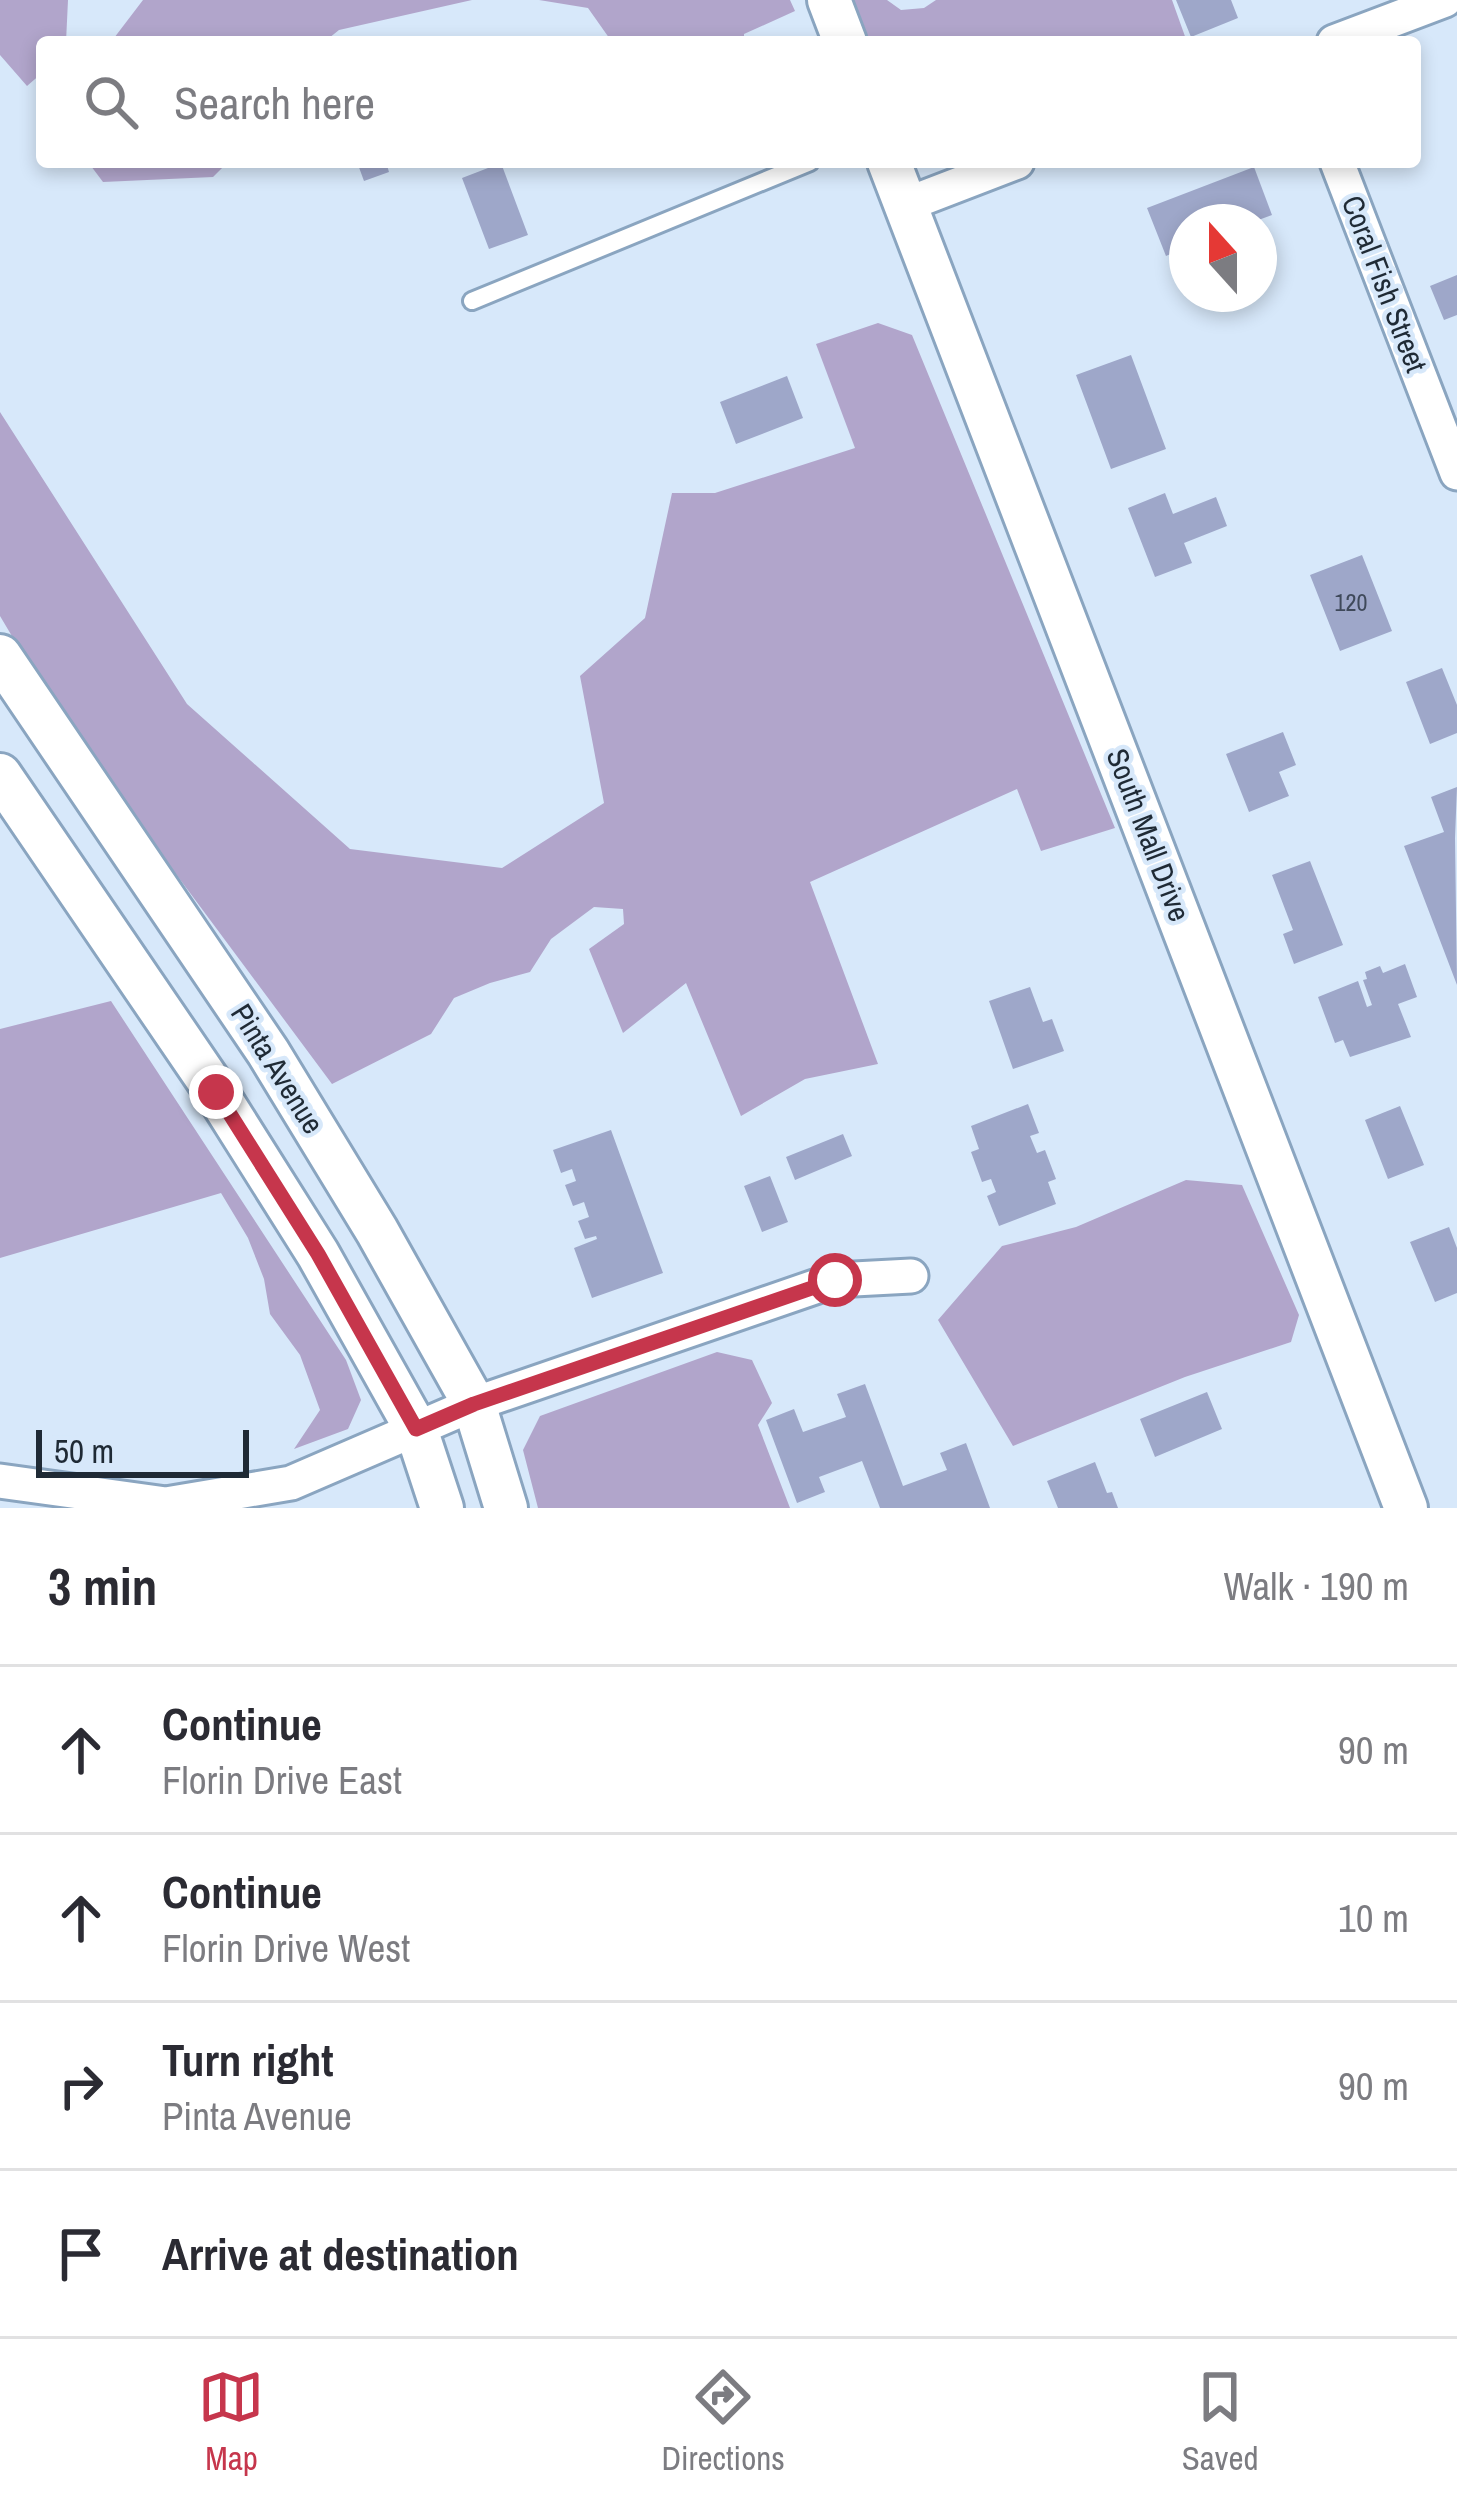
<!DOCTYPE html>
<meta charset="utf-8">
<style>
body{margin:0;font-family:"Archivo Narrow",sans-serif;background:#f7f7f7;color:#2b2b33}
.compass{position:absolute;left:1169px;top:204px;width:108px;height:108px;border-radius:50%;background:#fff;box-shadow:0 6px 18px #0003;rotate:339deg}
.scale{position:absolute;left:36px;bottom:30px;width:213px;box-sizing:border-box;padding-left:12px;border:6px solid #1f2a35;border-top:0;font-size:33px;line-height:42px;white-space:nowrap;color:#1f2a35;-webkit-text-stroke:9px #d7e8fa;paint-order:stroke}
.stop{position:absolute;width:36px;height:36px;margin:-27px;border:9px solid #c6364c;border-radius:50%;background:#fff}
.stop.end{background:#c6364c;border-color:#fff;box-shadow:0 3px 12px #0008}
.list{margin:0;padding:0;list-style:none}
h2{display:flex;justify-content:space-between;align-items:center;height:156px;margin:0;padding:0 48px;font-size:51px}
h2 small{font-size:39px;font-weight:400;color:#7c7c81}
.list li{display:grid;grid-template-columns:78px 1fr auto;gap:36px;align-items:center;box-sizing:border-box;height:168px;padding:0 48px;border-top:3px solid #e1e1e2}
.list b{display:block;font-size:45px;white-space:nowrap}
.list p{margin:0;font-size:39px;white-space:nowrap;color:#7c7c81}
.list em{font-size:39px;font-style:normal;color:#7c7c81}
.icon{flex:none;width:66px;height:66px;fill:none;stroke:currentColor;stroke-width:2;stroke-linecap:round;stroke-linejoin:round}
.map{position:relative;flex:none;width:1457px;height:1508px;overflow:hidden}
.search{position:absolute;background:#fff;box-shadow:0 6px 18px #0003;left:36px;right:36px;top:36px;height:132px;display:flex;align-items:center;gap:30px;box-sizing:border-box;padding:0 42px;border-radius:12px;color:#7c7c81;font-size:45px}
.sheet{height:828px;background:#fff}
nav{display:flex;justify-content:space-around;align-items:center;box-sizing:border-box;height:168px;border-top:3px solid #e1e1e2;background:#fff;font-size:33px;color:#7c7c81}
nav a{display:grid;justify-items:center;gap:6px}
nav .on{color:#c6364c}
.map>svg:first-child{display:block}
.forest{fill:#b1a5cb}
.building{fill:#9ea7c9}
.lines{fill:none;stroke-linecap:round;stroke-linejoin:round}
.service-casing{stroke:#8aa5c0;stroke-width:22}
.minor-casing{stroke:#8aa5c0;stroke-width:39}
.tertiary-casing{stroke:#8aa5c0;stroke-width:48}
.service{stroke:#fff;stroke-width:16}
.minor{stroke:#fff;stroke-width:33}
.tertiary{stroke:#fff;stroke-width:42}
.route{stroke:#c6364c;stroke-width:15}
.labels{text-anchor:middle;stroke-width:9;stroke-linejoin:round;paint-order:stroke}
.number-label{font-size:24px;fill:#3f495a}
.street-label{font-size:30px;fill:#1f2a35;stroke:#d7e8fa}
</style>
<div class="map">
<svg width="1457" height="1508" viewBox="0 0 1457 1508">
<rect width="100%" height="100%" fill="#d7e8fa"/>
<path class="forest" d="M0 0H68L66 42H42V73L27 86 0 55Z
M143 0H472L339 30 324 42H111Z
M539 0H790L795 11 744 34V42H612L588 8Z
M852 0H887L901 10 924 8 936 0H1172L1187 42H867Z
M88 162H228L213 177 103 182Z
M878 323 912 335 1115 828 1041 851 1017 789 810 882 878 1064 805 1079 741 1116 686 983 623 1033 589 949 624 924 623 909 594 907 551 939 530 972 490 983 454 998 431 1034 332 1084 63 722 0 616V412L187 704 350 849 502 868 604 803 580 676 645 618 672 493H715L855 448 816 344Z
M111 1001 346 1360 361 1400 348 1429 294 1449 320 1410 300 1355 270 1314 264 1279 248 1238 221 1193 0 1258V1029Z
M1186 1180 1242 1185 1299 1315 1291 1342 1185 1377 1013 1446 938 1320 1002 1246 1076 1227Z
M717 1352 752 1360 772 1403 758 1425 790 1508H538L523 1450 540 1416Z"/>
<path class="building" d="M1176 0H1231L1238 18 1191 37Z
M357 162H386L389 172 364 181Z
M501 163 528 235 489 249 462 178Z
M1254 167 1272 215 1253 222H1187V247L1166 256 1147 208Z
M1457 275V315L1444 320 1430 286Z
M1131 355 1166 449 1111 469 1076 375Z
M787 376 803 418 736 444 720 402Z
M1165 493 1173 514 1216 497 1227 526 1184 543 1192 563 1155 577 1128 508Z
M1362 555 1392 631 1340 651 1310 575Z
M1442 668 1457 705V733L1430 744 1406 682Z
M1283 732 1296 765 1279 772 1289 796 1249 812 1226 754Z
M1457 787 1455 838 1457 985 1404 846 1444 832 1431 797Z
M1310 861 1343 945 1294 964 1283 934 1293 930 1272 875Z
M1405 964 1417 997 1398 1004 1411 1037 1350 1057 1343 1040 1335 1043 1318 997 1358 981 1367 1007 1372 1005 1363 980 1367 979 1365 972 1380 966 1383 973Z
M1030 987 1043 1022 1052 1019 1064 1051 1013 1069 989 1001Z
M1028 1104 1039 1133 1030 1136 1037 1153 1045 1150 1056 1179 1048 1182 1056 1204 999 1226 987 1196 996 1192 991 1179 982 1182 971 1152 979 1149 971 1126Z
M1400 1106 1424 1165 1388 1179 1365 1120Z
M611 1130 663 1273 592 1298 574 1248 597 1239 596 1236 585 1239 578 1221 589 1217 584 1202 573 1206 565 1185 576 1181 572 1169 561 1173 553 1150Z
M843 1134 852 1156 795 1180 786 1157Z
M770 1176 788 1222 762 1232 744 1186Z
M1449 1227 1457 1248V1293L1435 1302 1410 1242Z
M865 1384 903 1486 947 1470 940 1453 966 1443 990 1508H880L862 1461 819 1477 825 1492 797 1503 766 1420 794 1409 803 1432 846 1417 837 1394Z
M1207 1392 1222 1429 1155 1457 1140 1419Z
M1095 1462 1107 1493 1112 1492 1118 1508H1058L1047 1481Z"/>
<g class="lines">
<g class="service-casing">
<path id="service" d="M472 301 810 162"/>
</g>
<g class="minor-casing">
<path id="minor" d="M1334 42 1445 0
M1337 162 1457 473
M905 205 1017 162
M0 1481 166 1504 291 1483 474 1404 835 1280 911 1276"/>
</g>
<g class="tertiary-casing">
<path id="tertiary" d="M829 0 845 42
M889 162 1406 1508
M0 656 268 1052 377 1231 474 1404 506 1508
M0 775 216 1092 318 1254 416 1429 442 1508"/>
</g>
<use href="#service" class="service"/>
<use href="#minor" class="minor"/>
<use href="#tertiary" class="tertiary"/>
</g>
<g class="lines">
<path class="route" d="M216 1092 318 1254 416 1429 474 1404 835 1280"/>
</g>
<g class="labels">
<g class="number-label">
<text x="1351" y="611">120</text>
</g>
<g class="street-label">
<text transform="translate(1384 284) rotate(69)" y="10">Coral Fish Street</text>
<text transform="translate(1148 835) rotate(69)" y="10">South Mall Drive</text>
<text transform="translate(277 1069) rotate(58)" y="10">Pinta Avenue</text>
</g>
</g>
</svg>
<svg class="compass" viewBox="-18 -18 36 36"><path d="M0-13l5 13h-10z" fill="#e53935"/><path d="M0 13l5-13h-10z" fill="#7c7c81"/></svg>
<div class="scale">50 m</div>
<div class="stop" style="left:835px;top:1280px"></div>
<div class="stop end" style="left:216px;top:1092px"></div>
<div class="search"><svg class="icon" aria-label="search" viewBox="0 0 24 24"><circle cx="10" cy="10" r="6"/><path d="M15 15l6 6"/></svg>Search here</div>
</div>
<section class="sheet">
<h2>3 min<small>Walk · 190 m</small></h2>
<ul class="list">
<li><svg class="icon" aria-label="ahead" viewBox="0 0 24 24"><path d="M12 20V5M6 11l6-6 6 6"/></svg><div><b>Continue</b><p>Florin Drive East</p></div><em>90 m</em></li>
<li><svg class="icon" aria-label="ahead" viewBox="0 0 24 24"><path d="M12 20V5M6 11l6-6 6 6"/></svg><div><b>Continue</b><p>Florin Drive West</p></div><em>10 m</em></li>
<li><svg class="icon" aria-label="right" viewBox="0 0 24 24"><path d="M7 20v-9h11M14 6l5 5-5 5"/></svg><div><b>Turn right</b><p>Pinta Avenue</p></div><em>90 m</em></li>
<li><svg class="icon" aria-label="arrive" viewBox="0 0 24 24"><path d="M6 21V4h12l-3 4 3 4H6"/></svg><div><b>Arrive at destination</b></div></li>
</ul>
</section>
<nav>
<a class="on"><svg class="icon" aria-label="map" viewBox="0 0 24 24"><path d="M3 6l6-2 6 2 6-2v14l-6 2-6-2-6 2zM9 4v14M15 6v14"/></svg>Map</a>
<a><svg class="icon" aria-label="directions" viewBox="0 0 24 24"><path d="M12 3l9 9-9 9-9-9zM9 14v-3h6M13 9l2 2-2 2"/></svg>Directions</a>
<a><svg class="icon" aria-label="saved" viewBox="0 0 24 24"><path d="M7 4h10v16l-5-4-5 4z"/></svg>Saved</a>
</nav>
